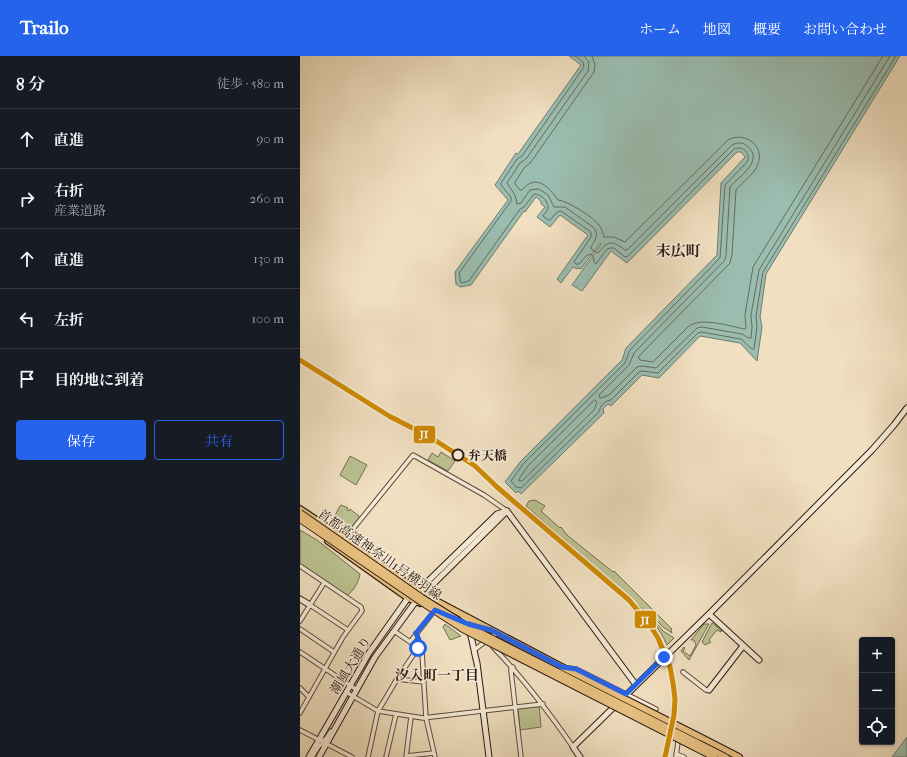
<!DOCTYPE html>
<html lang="ja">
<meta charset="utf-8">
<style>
body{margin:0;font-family:"IM FELL French Canon","Noto Serif JP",serif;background:#20242c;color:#f1f3f6}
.controls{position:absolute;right:12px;bottom:12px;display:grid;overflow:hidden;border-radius:4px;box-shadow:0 1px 3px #0004}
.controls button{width:36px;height:36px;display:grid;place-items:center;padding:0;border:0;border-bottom:1px solid #363941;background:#171b24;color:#f1f3f6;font:20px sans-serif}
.stop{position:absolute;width:12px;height:12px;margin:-9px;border:3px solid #2563eb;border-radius:50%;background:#fff}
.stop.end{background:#2563eb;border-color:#fff;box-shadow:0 1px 4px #0008}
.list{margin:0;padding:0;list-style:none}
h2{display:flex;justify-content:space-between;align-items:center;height:52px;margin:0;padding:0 16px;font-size:17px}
h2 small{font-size:13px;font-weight:400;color:#9ea1a6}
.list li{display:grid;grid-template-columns:26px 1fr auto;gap:12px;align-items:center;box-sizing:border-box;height:60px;padding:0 16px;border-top:1px solid #363941}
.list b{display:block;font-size:15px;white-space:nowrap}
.list p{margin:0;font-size:13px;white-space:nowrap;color:#9ea1a6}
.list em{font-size:13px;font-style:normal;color:#9ea1a6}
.actions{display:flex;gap:8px;padding:12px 16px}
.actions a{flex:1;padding:9px 0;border:1px solid #2563eb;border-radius:4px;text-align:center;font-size:14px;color:#2563eb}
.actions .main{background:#2563eb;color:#fff}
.icon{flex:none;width:22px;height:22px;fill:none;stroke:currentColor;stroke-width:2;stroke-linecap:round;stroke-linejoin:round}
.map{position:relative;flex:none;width:607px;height:701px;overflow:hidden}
header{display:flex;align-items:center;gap:24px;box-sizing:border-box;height:56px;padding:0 20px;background:#2563eb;color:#fff}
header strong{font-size:19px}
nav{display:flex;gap:22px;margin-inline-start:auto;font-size:14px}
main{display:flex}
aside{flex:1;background:#171b24}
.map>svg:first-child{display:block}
.green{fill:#bbc191;stroke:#746e51}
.water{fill:#9abdb0;stroke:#6e7c70}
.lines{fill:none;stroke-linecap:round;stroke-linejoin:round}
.shore{stroke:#636c60;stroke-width:1}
.street-casing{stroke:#5d4b3d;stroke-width:5.5}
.secondary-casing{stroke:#2c1a11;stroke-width:7}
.primary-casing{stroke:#2c1a11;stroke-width:8}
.street{stroke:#f5ead6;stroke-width:3.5}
.secondary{stroke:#f5ead6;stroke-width:5}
.primary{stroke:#e8c080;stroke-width:5.5}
.primary-bridge-casing{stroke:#2c1a11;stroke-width:8;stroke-linecap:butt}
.highway-bridge-casing{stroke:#2c1a11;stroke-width:8;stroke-linecap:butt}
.primary-bridge{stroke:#e8c080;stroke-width:5.5}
.highway-bridge{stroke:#e8c080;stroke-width:6}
.rail-1-casing{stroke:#f5ead6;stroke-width:8}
.rail-1{stroke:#ce8a03;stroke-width:5}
.route{stroke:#2563eb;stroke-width:5}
.stop-dot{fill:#f5ead6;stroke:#2c1a11;stroke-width:2}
.labels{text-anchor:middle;stroke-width:3;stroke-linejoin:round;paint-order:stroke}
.stop-label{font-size:13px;font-weight:bold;fill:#2c1a11;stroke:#f5ead6;text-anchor:start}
.street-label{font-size:13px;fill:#2c1a11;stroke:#f5ead6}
.neighbourhood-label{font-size:14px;font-weight:bold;fill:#2c1a11;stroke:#f5ead6}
.quarter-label{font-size:15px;font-weight:bold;fill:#2c1a11;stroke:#f5ead6}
.line-badge{stroke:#f5ead6;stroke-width:1.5}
.badge-label{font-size:11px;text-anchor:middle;font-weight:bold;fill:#fff}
</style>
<header>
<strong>Trailo</strong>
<nav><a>ホーム</a><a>地図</a><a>概要</a><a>お問い合わせ</a></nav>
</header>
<main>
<aside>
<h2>8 分<small>徒歩 · 580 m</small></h2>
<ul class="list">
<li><svg class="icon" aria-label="ahead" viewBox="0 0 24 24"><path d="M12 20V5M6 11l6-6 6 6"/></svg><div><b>直進</b></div><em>90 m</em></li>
<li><svg class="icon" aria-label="right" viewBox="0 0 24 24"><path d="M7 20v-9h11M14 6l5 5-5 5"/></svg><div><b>右折</b><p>産業道路</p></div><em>260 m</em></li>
<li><svg class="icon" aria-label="ahead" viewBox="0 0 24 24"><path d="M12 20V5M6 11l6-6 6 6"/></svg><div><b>直進</b></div><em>130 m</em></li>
<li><svg class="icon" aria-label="left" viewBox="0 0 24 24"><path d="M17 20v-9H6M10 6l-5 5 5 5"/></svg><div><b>左折</b></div><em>100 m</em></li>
<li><svg class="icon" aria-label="arrive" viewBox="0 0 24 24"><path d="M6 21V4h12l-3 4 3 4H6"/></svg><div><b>目的地に到着</b></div></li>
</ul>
<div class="actions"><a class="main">保存</a><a>共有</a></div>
</aside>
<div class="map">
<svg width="607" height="701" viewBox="0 0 607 701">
<rect width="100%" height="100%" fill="#f0dfc0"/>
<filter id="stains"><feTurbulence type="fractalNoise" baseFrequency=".005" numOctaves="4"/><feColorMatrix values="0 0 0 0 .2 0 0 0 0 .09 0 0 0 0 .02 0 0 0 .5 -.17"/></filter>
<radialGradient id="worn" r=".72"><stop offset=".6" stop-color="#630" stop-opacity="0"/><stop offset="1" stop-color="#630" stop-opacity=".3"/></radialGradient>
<path class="green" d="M141 396 155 405 148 415 128 404 132 397 138 401Z
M50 400 67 409 56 429 40 419Z
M235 444 245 450 241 455 260 472 261 471 267 479 313 516 314 515 372 573 371 574 372 577 363 571 355 563H353L363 575 374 582 367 589C360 573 350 562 339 550L226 450 229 445Z
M41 449 48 452 47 454 49 455 50 453 59 460V462L48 477H45L31 467 40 450Z
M0 474 17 484 60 518C59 526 53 535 47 540L0 508Z
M412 567 422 575 421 576 417 574 409 584 411 586 405 589 402 586Z
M145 568 161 580 150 584 143 571Z
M404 568H409L389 604 381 595 384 591 385 592 383 595 390 600 396 589 394 584H391Z
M239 649 241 671 220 674 218 652Z"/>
<path class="water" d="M269 0H600L466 218 460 261 462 271 457 305 440 287 400 280 359 322 342 319 311 350 308 348 303 353 304 357 221 438 218 435 216 437 205 426 221 405 322 304 326 292 417 199 421 127 445 101 441 96H437L327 207 311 195 282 235 272 229 301 188 300 187 281 213 278 212 277 213 273 211 261 227 257 223 288 179 260 159 250 171 237 161 245 151 241 148V145L236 141 225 156 224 155 171 229 160 231 156 228 155 216 208 144 195 129 216 97 218 98 281 9Z
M607 681V701H592Z"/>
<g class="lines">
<path class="shore" d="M275 0 283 6 284 11 222 100 217 103 201 127V129L211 141V145L159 217 161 227 169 225 220 153 224 151 234 138C240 138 248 144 248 151 248 154 245 157 243 160L248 164H250L257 156 261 155 291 176V181L274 206 276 208H279L286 200 290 198 293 200 294 206 296 208 307 193 310 192H314L325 201 328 200 434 93C444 89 451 98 447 106L425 129 420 202 330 294 325 307 224 407 211 425 216 431 221 432 299 356C300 350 304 345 311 344L339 316 342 315 358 317 398 277 401 276 441 283 452 293H454L457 271 456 260 463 216 596 0
M284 0 289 6 288 15 226 103 220 107 207 127 215 139 217 148 221 147 230 134 239 133 248 139 254 151H265L293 171C300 178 295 184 291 191V193L298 197C309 184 311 184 325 194H327L432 89C438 86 443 86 447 90 465 105 439 120 430 131L426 199 425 204 334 297 329 309 300 338 299 341 301 342 309 339 337 311 342 310 356 312 397 272 402 271 442 278 448 282H451L452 271 451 259 459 214 590 0
M292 0 295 9 294 16 231 106 224 112 215 126V128L220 134H222C236 117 249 131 258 144 268 145 293 161 299 169 302 173 303 177 304 181H314L325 186 428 84C444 75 465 89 458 108 455 118 442 126 436 134L432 199 430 207 338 301 340 304 353 306 389 270C401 261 430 270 444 273L446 272 445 259 453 211 583 0
M295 344 297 346 294 354 222 425H219V423L228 410Z"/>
<g class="street-casing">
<path id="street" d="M44 484 113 399 184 439 207 455
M0 510 61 551 62 555 43 581 0 657
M10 549 48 574
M0 565 24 527
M0 573 34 596
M94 575 119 592
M116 577 122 596 126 662 135 701
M110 586 135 554
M193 591C223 622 248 655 273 691
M174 594 197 577
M0 596 57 634
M213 611 211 612V615L221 701
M268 612 276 613 356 653
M383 616 406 634H409
M97 623 124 626
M0 632 9 641
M46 636 78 655 123 662 243 648
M0 674 52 701
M21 684H25L31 675
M376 698 384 701
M106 700 134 697
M12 701 19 690 24 687
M68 701 78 655 97 623 118 592
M86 701 96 658
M106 701 111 661
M376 701 378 686"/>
</g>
<g class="secondary-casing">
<path id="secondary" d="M207 455 336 629
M0 543 10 549
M409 558 459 604
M163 560C171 570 173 593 177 607L189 701
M409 634 443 590
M9 701 69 597 108 542 118 535 197 458 207 455
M19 701 75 601 116 545 206 456
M280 701 273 691 409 558 572 394 594 369 607 352"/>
</g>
<g class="primary-casing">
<path id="primary" d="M0 453 45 483 123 538 262 611
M28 485 108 542 120 547
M400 681 439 701"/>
</g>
<use href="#street" class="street"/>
<use href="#secondary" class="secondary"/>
<use href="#primary" class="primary"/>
<g class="primary-bridge-casing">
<path id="primary-bridge" d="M262 611 400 681"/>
</g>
<g class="highway-bridge-casing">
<path id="highway-bridge" d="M0 457 122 542 165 569 425 701
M0 463 120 545 163 573 414 701"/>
</g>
<use href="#primary-bridge" class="primary-bridge"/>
<use href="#highway-bridge" class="highway-bridge"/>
<g class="rail-1-casing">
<path id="rail-1" d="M0 304 89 360 130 381 175 410 197 431 329 544 349 568 358 582 370 611 373 627 375 643 374 659 365 701"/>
</g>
<use href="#rail-1" class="rail-1"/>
</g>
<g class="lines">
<path class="route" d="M118 592H122L116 577 135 554 168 568 191 574 262 611 276 613 326 638 364 601"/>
</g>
<circle class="stop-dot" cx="158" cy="399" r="5.5"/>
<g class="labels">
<g class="stop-label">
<text x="168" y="404">弁天橋</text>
</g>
<g class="street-label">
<text transform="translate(80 498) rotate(35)" y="5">首都高速神奈川1号横羽線</text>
<text transform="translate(50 609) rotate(-58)" y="5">潮風大通り</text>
</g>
<g class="neighbourhood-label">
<text x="137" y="624">汐入町一丁目</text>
</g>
<g class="quarter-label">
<text x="378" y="200">末広町</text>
</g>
</g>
<g class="line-badge">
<rect x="113" y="369" width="23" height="19" rx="4" fill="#ce8a03"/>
<rect x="334" y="554" width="23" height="19" rx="4" fill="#ce8a03"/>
</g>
<g class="badge-label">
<text x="124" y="382">JI</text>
<text x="345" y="568">JI</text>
</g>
<rect width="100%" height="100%" filter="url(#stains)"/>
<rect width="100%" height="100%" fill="url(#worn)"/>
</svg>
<div class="controls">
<button>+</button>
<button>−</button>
<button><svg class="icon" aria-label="locate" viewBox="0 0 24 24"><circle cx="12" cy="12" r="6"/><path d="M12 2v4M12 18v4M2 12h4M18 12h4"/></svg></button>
</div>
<div class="stop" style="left:118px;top:592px"></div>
<div class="stop end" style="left:364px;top:601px"></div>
</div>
</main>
